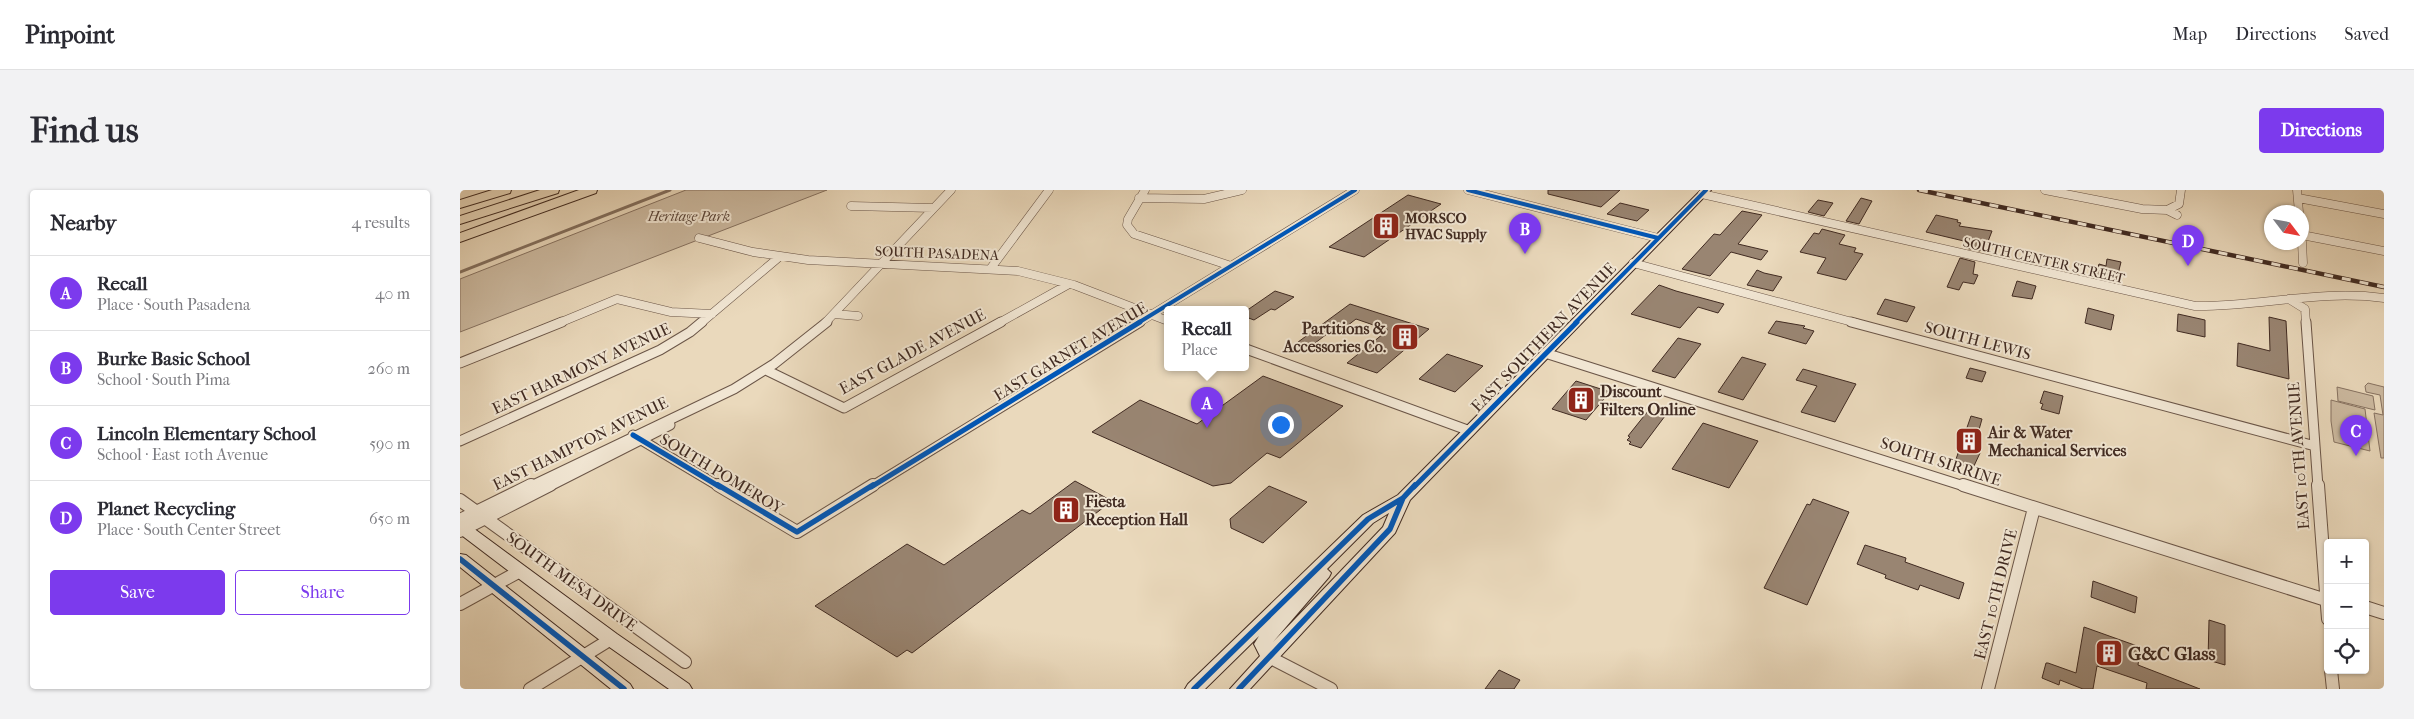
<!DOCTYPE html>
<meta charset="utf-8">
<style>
body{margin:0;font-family:"IM FELL French Canon",serif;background:#f2f2f3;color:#2b2b33}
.controls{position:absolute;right:15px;bottom:15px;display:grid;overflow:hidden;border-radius:5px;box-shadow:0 1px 4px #0004}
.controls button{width:45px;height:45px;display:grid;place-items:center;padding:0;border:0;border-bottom:1px solid #e1e1e2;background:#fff;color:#2b2b33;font:25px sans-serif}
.compass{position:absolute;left:1804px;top:15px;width:45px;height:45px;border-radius:50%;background:#fff;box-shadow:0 1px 4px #0004;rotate:122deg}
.you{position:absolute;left:820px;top:234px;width:18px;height:18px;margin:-12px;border:4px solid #fff;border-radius:50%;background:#1a73e8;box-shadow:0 0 0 8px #1a73e833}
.badge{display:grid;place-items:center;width:32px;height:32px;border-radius:50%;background:#7c3aed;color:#fff;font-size:16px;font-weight:700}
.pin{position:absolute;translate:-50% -41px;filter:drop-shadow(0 1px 2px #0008)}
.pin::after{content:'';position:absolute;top:26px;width:18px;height:15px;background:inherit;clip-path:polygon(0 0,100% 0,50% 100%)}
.popup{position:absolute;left:704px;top:116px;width:85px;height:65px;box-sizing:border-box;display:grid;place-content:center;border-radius:5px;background:#fff;filter:drop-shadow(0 1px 4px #0005);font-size:16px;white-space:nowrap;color:#7c7c81}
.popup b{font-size:19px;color:#2b2b33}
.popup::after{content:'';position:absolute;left:50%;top:100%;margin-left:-10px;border:10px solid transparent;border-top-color:#fff}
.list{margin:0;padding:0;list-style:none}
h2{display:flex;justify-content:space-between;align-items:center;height:65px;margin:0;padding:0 20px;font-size:21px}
h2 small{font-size:16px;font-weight:400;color:#7c7c81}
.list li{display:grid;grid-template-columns:32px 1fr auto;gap:15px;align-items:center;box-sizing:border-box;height:75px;padding:0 20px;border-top:1px solid #e1e1e2}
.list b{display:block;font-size:19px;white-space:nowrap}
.list p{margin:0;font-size:16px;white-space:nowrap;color:#7c7c81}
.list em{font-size:16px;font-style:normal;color:#7c7c81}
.actions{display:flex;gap:10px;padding:15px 20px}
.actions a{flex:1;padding:11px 0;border:1px solid #7c3aed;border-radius:5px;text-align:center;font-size:18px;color:#7c3aed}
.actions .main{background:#7c3aed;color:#fff}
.icon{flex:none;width:28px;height:28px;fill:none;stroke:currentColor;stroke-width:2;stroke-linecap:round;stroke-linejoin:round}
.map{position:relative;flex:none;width:1924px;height:499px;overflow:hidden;border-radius:5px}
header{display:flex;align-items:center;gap:30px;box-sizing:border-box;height:70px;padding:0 25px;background:#fff;border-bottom:1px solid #e1e1e2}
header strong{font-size:24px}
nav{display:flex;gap:28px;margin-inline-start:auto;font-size:18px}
.intro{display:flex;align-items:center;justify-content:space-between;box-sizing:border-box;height:120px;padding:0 30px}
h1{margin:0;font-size:35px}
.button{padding:12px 22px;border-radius:5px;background:#7c3aed;color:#fff;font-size:18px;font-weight:700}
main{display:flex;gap:30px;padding:0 30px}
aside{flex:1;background:#fff;border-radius:5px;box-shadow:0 1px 4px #0004}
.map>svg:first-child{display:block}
.green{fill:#cdbba2;stroke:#877362}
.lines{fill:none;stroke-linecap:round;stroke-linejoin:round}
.stream{stroke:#84705f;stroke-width:3}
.building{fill:#998572;stroke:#412b22}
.minor-far2-casing{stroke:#6b5648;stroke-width:9}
.minor-far1-casing{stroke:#6b5648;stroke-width:11}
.minor-casing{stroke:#6b5648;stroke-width:14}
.secondary-casing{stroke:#412b22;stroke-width:2}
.motorway-casing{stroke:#412b22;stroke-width:2}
.minor-far2{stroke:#f1e6d3;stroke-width:8}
.minor-far1{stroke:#f1e6d3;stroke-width:9}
.minor{stroke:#f1e6d3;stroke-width:12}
.secondary{fill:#f1e6d3;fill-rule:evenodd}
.motorway{fill:#ead9bc;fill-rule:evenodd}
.rail-casing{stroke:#412b22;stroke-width:4.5}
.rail{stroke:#f1e6d3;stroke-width:3;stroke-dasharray:9;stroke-linecap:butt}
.cycleway-far2-casing{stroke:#f1e6d3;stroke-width:6}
.cycleway-far1-casing{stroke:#f1e6d3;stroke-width:8}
.cycleway-casing{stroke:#f1e6d3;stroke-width:9}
.cycleway-far2{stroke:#0057b8;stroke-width:4}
.cycleway-far1{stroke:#0057b8;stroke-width:5}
.cycleway{stroke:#0057b8;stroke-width:5.5}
.labels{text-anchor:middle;stroke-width:4;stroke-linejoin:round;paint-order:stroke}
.far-park-label{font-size:14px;font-style:italic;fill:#5d483c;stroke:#f1e6d3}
.far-poi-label{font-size:14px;font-weight:bold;fill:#412b22;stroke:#f1e6d3;text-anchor:start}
.far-street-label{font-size:14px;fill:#412b22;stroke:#f1e6d3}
.poi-label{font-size:16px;font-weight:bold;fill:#412b22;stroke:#f1e6d3;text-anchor:start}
.street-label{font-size:16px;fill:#412b22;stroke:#f1e6d3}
.near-poi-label{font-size:19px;font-weight:bold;fill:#412b22;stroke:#f1e6d3;text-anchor:start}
</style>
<header>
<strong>Pinpoint</strong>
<nav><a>Map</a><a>Directions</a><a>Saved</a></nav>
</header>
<div class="intro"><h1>Find us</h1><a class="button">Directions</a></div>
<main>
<aside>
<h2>Nearby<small>4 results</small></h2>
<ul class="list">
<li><span class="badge">A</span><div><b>Recall</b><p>Place · South Pasadena</p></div><em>40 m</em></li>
<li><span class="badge">B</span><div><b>Burke Basic School</b><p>School · South Pima</p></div><em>260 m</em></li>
<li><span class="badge">C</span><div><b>Lincoln Elementary School</b><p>School · East 10th Avenue</p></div><em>590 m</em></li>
<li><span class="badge">D</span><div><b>Planet Recycling</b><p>Place · South Center Street</p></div><em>650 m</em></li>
</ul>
<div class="actions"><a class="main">Save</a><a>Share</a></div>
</aside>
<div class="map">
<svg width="1924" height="499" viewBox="0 0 1924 499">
<rect width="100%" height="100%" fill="#ead9bc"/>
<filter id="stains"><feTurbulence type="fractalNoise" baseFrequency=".004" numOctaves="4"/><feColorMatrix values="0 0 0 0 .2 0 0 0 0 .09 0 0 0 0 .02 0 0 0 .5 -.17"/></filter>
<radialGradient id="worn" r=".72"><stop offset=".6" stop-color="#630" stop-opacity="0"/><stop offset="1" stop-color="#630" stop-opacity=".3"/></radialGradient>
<path class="green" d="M226 0H367L0 142V89Z
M1908 193 1924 197V268H1921L1914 223 1923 225 1920 205 1906 202 1905 196Z
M1877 197 1913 206 1915 220 1878 211Z
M1871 210 1905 219 1910 261 1874 252 1871 231Z"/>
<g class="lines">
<path class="stream" d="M0 82 210 0"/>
</g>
<path class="building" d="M1088 0H1160L1141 17 1088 4Z
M948 5 981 14 904 67 869 57Z
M1401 8 1412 11 1399 34 1386 31Z
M1358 10 1373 13 1364 26 1348 22Z
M1160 13 1189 20 1177 31 1147 24Z
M1282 21 1302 25 1278 54 1308 61 1301 70 1271 62 1250 86 1222 79 1254 44 1260 45Z
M1476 25 1498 30 1497 32 1501 33 1499 36 1532 41 1527 54 1523 53 1520 61 1505 58 1508 52 1466 42Z
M1362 39 1385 45 1379 54 1396 58 1394 62 1403 64 1386 90 1357 83 1366 68 1340 62 1354 43 1359 44Z
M1500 68 1515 72 1513 84 1518 85 1514 94 1503 92 1499 100 1487 97Z
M1647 69 1661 72 1656 92 1635 87 1639 74 1646 76Z
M1297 80 1304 83 1322 87 1313 101 1287 95Z
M1557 91 1576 96 1572 109 1552 106Z
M1199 95 1216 101 1264 114 1258 123 1238 117 1220 138 1171 124Z
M815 101 834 107 815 120 811 119 794 130 786 127V121Z
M1425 109 1455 117 1447 132 1417 124Z
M890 114 969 139 917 183 887 173 928 140 896 129 883 139 876 137 846 160 834 155Z
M1628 118 1654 125 1651 140 1625 133Z
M1718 124 1745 130V147L1717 141Z
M1809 127 1826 131 1829 189 1777 176 1778 153 1810 161Z
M1316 131 1345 136 1343 138 1354 141 1346 154 1308 143Z
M1218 148 1241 154 1215 188 1192 181Z
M987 164 1023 176 995 202 959 189Z
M1282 167 1306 174 1283 210 1258 202Z
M1510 178 1526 182 1522 192 1506 188Z
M1343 179 1396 194 1375 232 1341 222 1357 196 1336 190Z
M803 186 883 216 820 268 807 263 771 293 753 296 632 242 680 210 737 234Z
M1116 191 1150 202 1126 230 1092 219Z
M1584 201 1603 206 1599 224 1581 219 1583 214 1580 213Z
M1188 221 1205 226 1181 258 1169 254 1171 252 1167 250 1170 247 1168 246Z
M1511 226 1522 229 1513 261 1520 263 1513 278 1495 272Z
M1243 233 1298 251 1269 298 1212 279Z
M615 291 652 311 452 463 447 460 437 467 355 416 447 354 484 375 562 320 570 324Z
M809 296 847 312 803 353 771 338 770 329Z
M1353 309 1389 322 1347 415 1304 398 1347 314 1350 315Z
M1405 355 1446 368 1445 372 1504 393 1499 409 1460 395 1458 400 1425 388 1426 385 1397 374Z
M1633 391 1677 407 1675 423 1631 407Z
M1749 430 1765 435V475L1748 470Z
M1624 437 1680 457 1678 475 1740 499H1686L1687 493 1637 476 1633 499H1623L1600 490 1599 495 1582 488 1586 473H1588L1616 483Z
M1039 480 1060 490 1054 499H1025Z"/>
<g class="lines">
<g class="minor-far2-casing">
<path id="minor-far2" d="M685 0 668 29 667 35 674 44 771 76
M1008 0 1198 48
M1585 0 1682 19 1707 20 1717 25
M1837 0 1839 22
M1242 4 1735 116C1799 117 1860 99 1924 108
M679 8 744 9 782 0
M1838 8 1924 24
M391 16 473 18
M1707 20 1719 14 1721 0
M1842 45 1924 61
M239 48 293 62 348 70 558 81 614 95 708 131
M1842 52 1843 73
M1173 73 1396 133
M531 78 589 0
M1829 109 1845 119 1846 133
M374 124 398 126
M99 133 157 109 211 122 252 124
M241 133 318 68
M365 133 491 0
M539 133 609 94
M678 133 895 0"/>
</g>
<g class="minor-far1-casing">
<path id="minor-far1" d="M1391 132 1855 256
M1846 132 1858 297
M786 159 1010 241
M1085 163 1507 297
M0 173 102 132
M308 181 384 218 541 132
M173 245 260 297
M0 251 200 160 230 142 242 132
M69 297 274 199 314 174 367 132
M88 297 210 235
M411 297 680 132"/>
</g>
<g class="minor-casing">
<path id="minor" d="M258 295 337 342 413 295
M1503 295 1866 410
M1858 295 1868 429
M0 310 225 472
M0 330 71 295
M0 341 90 295
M0 414 60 381
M1905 417 1924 423
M809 467 871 499
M1871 480 1873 499
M70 499 151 449
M1528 499 1574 318"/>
</g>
<g class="secondary-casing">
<path id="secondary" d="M1241 0H1251L950 310 935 343 790 499H770L800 466 794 454 799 446 745 499H725L728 494 903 325 938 305ZM929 323 923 337 813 452 869 387 871 383 867 379 913 333Z
M0 331 5 332 157 444 229 494 232 499H209L145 454 0 344Z
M0 364 6 365 170 494 173 499H151L0 377Z"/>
</g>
<g class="motorway-casing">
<path id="motorway" d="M32 0H51L50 3 0 18V10Z
M80 0H99L98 3 0 34V26Z
M119 0H137L136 3 0 52V43Z"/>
</g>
<use href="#minor-far2" class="minor-far2"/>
<use href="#minor-far1" class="minor-far1"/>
<use href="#minor" class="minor"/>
<use href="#secondary" class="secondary"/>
<use href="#motorway" class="motorway"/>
<g class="rail-casing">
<path id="rail" d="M1459 0 1924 97"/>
</g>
<use href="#rail" class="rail"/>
<g class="cycleway-far2-casing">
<path id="cycleway-far2" d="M1008 0 1198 48
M678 133 895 0
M1115 133 1246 0"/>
</g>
<g class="cycleway-far1-casing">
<path id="cycleway-far1" d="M173 245 260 297
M411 297 680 132
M954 297 1117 132"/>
</g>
<g class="cycleway-casing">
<path id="cycleway" d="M258 295 337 342 413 295
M0 369 164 499
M734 499 908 329 943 308 955 295
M779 499 930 339 943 308"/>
</g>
<use href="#cycleway-far2" class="cycleway-far2"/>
<use href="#cycleway-far1" class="cycleway-far1"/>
<use href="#cycleway" class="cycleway"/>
</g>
<defs>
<g id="building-square" transform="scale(1.4375)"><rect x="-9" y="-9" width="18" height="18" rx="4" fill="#8f2418" stroke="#f1e6d3"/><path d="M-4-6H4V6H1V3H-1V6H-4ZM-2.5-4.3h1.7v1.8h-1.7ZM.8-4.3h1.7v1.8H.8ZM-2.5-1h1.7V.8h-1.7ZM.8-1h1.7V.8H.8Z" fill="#fff"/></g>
</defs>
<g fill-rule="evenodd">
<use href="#building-square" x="926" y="36"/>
<use href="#building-square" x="945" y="147"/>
<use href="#building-square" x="1121" y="210"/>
<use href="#building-square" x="1509" y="251"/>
<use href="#building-square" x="606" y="320"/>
<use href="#building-square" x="1649" y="463"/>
</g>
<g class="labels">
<g class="far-park-label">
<text x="229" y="31">Heritage Park</text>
</g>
<g class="far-poi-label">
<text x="945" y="33">MORSCO<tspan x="945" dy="16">HVAC Supply</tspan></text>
</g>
<g class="far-street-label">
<text transform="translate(477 63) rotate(2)" y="5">SOUTH PASADENA</text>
<text transform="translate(1584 70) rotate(13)" y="5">SOUTH CENTER STREET</text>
</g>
<g class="poi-label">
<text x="926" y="144" text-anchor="end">Partitions &amp;<tspan x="926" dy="18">Accessories Co.</tspan></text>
<text x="1140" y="207">Discount<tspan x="1140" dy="18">Filters Online</tspan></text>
<text x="1528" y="248">Air &amp; Water<tspan x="1528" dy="18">Mechanical Services</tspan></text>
<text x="625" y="317">Fiesta<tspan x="625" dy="18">Reception Hall</tspan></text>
</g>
<g class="street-label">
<text transform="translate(1083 147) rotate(-46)" y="6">EAST SOUTHERN AVENUE</text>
<text transform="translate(1518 150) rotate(15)" y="6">SOUTH LEWIS</text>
<text transform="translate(452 161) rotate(-28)" y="6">EAST GLADE AVENUE</text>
<text transform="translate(610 161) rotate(-31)" y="6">EAST GARNET AVENUE</text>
<text transform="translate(121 178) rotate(-25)" y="6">EAST HARMONY AVENUE</text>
<text transform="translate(120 253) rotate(-26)" y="6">EAST HAMPTON AVENUE</text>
<text transform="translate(1838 266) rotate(-94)" y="6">EAST 10TH AVENUE</text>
<text transform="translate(1481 271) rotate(18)" y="6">SOUTH SIRRINE</text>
<text transform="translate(262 283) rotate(31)" y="6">SOUTH POMEROY</text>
<text transform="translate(112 391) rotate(36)" y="6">SOUTH MESA DRIVE</text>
<text transform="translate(1535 404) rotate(-76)" y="6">EAST 10TH DRIVE</text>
</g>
<g class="near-poi-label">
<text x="1668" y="470">G&amp;C Glass</text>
</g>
</g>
<rect width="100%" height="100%" filter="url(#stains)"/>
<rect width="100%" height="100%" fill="url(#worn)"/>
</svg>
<div class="controls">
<button>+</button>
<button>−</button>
<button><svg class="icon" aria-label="locate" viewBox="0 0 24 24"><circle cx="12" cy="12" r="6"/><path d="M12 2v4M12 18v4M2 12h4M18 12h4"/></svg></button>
</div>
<svg class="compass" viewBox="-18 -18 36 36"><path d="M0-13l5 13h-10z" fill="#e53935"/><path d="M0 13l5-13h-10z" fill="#7c7c81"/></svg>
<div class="you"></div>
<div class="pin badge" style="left:747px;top:238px">A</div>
<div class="popup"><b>Recall</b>Place</div>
<div class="pin badge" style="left:1065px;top:64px">B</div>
<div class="pin badge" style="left:1896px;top:266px">C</div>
<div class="pin badge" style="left:1728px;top:76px">D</div>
</div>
</main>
